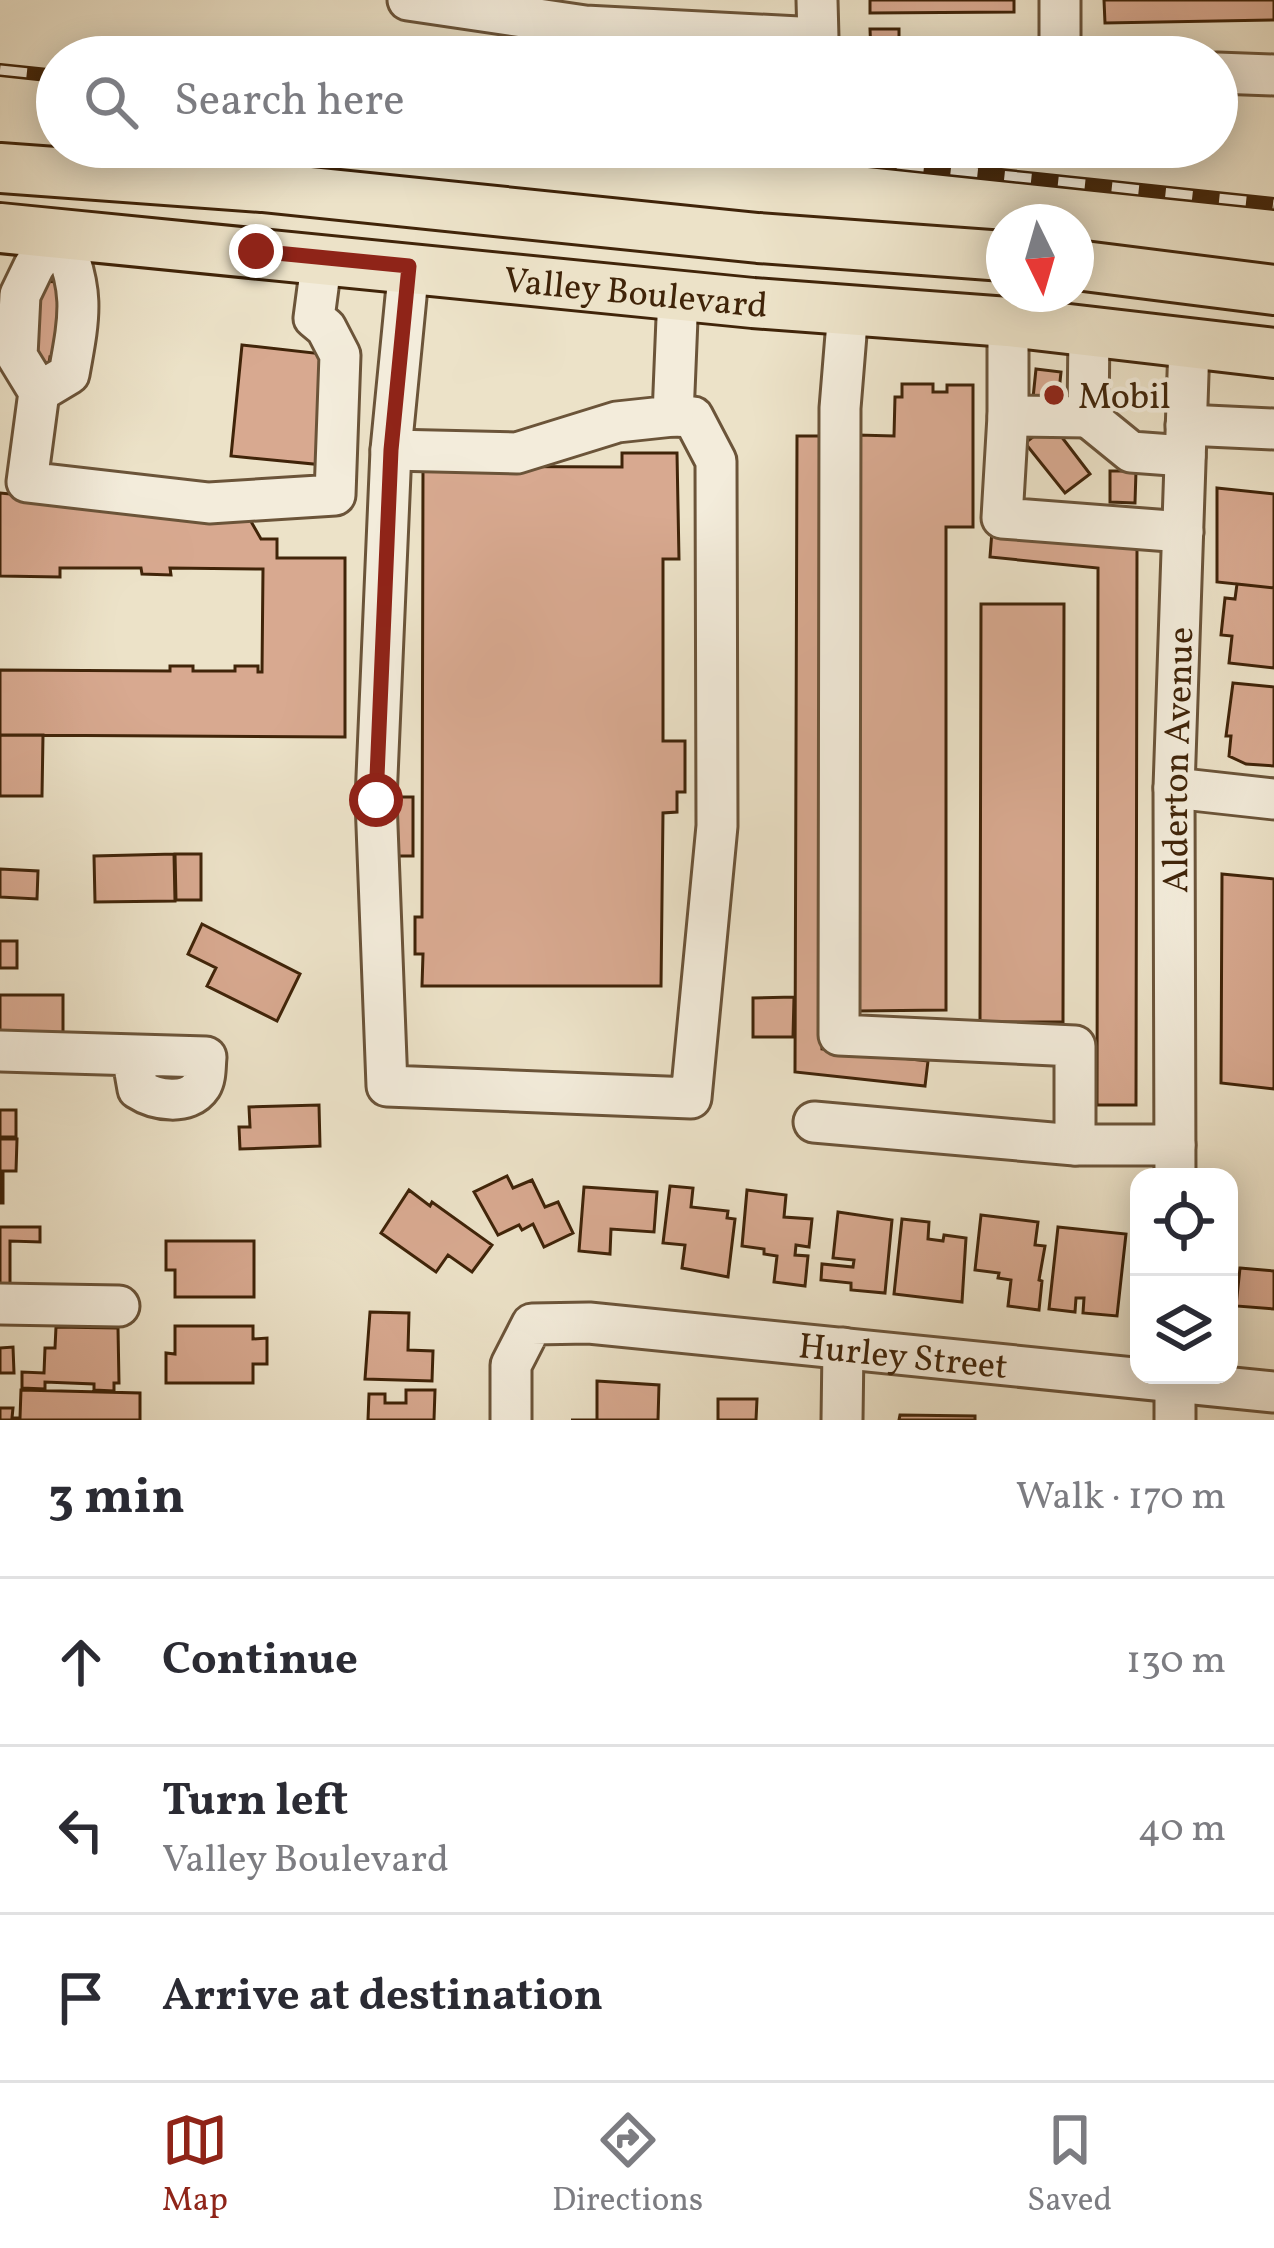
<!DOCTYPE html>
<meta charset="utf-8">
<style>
body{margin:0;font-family:Vollkorn,serif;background:#f2f2f3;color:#2b2b33}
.controls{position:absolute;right:36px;bottom:36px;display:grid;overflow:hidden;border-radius:24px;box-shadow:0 6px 30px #0003}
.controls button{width:108px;height:108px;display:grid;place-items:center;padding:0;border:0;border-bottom:3px solid #e1e1e2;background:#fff;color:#2b2b33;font:60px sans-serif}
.compass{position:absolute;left:986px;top:204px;width:108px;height:108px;border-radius:50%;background:#fff;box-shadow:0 6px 30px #0003;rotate:175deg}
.stop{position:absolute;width:36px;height:36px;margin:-27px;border:9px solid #8f2418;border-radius:50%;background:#fff}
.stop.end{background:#8f2418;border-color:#fff;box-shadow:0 3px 12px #0008}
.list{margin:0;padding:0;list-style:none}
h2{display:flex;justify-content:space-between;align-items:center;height:156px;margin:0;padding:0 48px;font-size:51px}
h2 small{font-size:39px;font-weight:400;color:#7c7c81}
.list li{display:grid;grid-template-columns:78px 1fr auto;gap:36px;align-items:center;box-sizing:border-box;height:168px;padding:0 48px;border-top:3px solid #e1e1e2}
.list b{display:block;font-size:45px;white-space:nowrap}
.list p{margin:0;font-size:39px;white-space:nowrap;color:#7c7c81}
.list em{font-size:39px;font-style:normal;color:#7c7c81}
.icon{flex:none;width:66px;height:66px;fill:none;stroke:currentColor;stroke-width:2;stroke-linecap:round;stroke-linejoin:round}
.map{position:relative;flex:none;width:1274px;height:1420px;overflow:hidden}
.search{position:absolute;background:#fff;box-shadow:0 6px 30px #0003;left:36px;right:36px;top:36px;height:132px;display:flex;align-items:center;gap:30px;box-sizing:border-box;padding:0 42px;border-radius:66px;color:#7c7c81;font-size:45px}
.sheet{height:660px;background:#fff}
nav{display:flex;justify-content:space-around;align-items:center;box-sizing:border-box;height:168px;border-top:3px solid #e1e1e2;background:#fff;font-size:33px;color:#7c7c81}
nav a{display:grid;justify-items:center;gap:6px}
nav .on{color:#8f2418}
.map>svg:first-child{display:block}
.building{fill:#d8a990;stroke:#402409;stroke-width:3}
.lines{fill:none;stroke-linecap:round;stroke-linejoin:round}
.minor-casing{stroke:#6b5439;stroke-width:45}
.major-casing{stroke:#402409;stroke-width:54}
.minor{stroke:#f3ecdb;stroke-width:39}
.major{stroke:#ece2c8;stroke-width:48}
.rail-casing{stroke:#402409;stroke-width:14}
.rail{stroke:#f3ecdb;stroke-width:9;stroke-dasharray:27;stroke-linecap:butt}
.route{stroke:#8f2418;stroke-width:15}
.poi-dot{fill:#8f2418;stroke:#f3ecdb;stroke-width:4.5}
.labels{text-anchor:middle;stroke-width:9;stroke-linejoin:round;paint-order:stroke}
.street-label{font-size:36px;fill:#402409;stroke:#f3ecdb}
.poi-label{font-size:36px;fill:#402409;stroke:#f3ecdb;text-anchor:start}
</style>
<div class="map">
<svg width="1274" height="1420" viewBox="0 0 1274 1420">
<rect width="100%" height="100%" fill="#ece2c8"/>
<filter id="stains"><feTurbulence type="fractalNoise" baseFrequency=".00167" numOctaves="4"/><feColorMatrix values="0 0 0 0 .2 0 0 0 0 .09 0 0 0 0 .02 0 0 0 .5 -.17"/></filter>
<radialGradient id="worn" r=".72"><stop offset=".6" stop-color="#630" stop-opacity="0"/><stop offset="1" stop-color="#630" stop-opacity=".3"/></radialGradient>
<path class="building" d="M870 0H1014V12L870 13Z
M1104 0H1274V20L1105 23Z
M870 29H899V54L871 55Z
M35 280 67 283 59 358 50 357 49 365 32 363Z
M242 345 323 354 324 465 231 456Z
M1036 369 1061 372 1058 401 1033 398Z
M902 384H933V392H947V385H973V527H946V1010L857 1011 858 435 894 436 895 397H902Z
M1051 423 1090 474 1065 493 1025 443Z
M797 436H823L822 1049 928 1061 925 1086 795 1072Z
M622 453H677L679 559H663V741H685V792H677V812L663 813 661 986H422L423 954H415V917H422L423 466 622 467Z
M1110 471H1136L1135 503 1110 502Z
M1217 488 1274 494V588L1217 582Z
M0 493 249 518 261 539H277V558H345V737L0 735V670L170 671V666H193V671H235V666H258V672H262L263 569 170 568 171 575 142 574 141 568H60V577L0 576Z
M992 531 1137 546 1136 1105H1097L1098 568 990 557Z
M1237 584 1274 588V668L1229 663 1232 636 1221 635 1225 598 1235 599Z
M981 604H1064L1063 1022H980Z
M1233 683 1274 687V766L1246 764 1229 756 1231 736H1226Z
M0 735H43L42 796H0Z
M393 797H413V856H392Z
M174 854 175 901 95 902 94 856Z
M175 854H201V900H176Z
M0 869 38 871 37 899 0 897Z
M1222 874 1274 879V1089L1221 1083Z
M202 924 300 974 277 1021 207 986 216 968 188 954Z
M0 941H17V968H0Z
M0 995H63V1034L0 1033Z
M794 997 793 1037H753V998Z
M319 1105 320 1146 240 1149 239 1127H250L249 1107Z
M0 1110H16V1137H0Z
M0 1139H17L16 1171H3V1203H0Z
M507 1176 513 1188 532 1180 545 1207 558 1202 573 1233 544 1247 533 1224 522 1230 519 1225 498 1235 474 1192Z
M670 1186 693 1188 691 1207 728 1211 727 1218 735 1219 728 1277 682 1268 685 1245 663 1243Z
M584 1187 657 1192 654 1232 611 1229 610 1254 579 1251Z
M409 1190 430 1206 432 1202 492 1245 472 1272 448 1255 436 1272 381 1233Z
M747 1190 786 1195 784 1217 812 1219 809 1247 796 1245 795 1255 808 1256 805 1286 774 1282 777 1256 764 1254V1249L742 1246Z
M838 1212 892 1220 885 1293 851 1290V1283L821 1280 822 1264 853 1267 854 1260 833 1258Z
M981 1215 1038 1222 1035 1245 1045 1246 1039 1280 1042 1281 1039 1310 1008 1306 1011 1280 998 1278 999 1273 975 1270Z
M902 1219 929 1222 928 1239 943 1241 944 1235 966 1238 962 1302 894 1294Z
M0 1227H40V1242L10 1241V1287H0Z
M1058 1227 1126 1234 1117 1316 1083 1313 1084 1298H1076L1075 1312 1049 1309Z
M166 1241H254V1297H175V1270H166Z
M1240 1268 1274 1271V1309L1236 1306Z
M370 1312 409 1313 408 1350 433 1351 432 1381 365 1379Z
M175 1326H253V1339L267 1338V1364H253V1383H166V1353L175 1354Z
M56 1327 118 1328 119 1383H114V1391L94 1390V1384L45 1382V1389L22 1388V1372L44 1373 45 1348H55Z
M13 1347 14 1373H0V1348Z
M597 1381 659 1385 658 1420H571H597Z
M21 1390 140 1393V1420H0V1408H13L12 1418H20Z
M406 1390H435L434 1420H368L369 1394H385V1403H406Z
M718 1399H757L756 1420H718Z
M900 1415 975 1416V1420H899Z"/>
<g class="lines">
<g class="minor-casing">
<g id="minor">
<path d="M408 0 585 26 818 38 817 0"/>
<path d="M1060 0V57"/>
<path d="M1217 73 1274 75"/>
<path d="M409 266 391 450 376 800 387 1086 691 1098 717 826 716 461 693 417 673 416"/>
<path d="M848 310 840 408 839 1035 1075 1046V1145H1175"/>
<path d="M1008 322V416L1002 518 1183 532"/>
<path d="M1089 332 1088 417 1131 452 1185 456"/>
<path d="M39 392 69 374C80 314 85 290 59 232L34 266 20 295 17 356 39 392 27 482 209 503 335 495 340 355 326 328 314 318 322 257"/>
<path d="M1008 416 1088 417"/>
<path d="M1186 425 1274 429"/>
<path d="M391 450 517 453 617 422 673 416 678 294"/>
<path d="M1174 788 1274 799"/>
<path d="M0 1051 206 1057C205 1066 206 1078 201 1086 188 1106 155 1100 138 1089L132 1055"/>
<path d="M814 1122 1075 1145"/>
<path id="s1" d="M1175 1177 1174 788 1189 345"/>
<path d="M0 1304 119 1306"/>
<path id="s2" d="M511 1420V1365L532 1324 589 1323 1274 1392"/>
<path d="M842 1420 843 1348"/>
<path d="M1175 1420V1375"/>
</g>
</g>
<g class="major-casing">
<g id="major">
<path d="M0 168 262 187 758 238 1004 256"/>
<path id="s3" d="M0 228 753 303 1008 322 1274 353"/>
<path d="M1076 265 1274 290"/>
</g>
</g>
<use href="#minor" class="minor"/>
<use href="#major" class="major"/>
<g class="rail-casing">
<path id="rail" d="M0 70 57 76
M736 147 1274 204"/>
</g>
<use href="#rail" class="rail"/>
</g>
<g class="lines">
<path class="route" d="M256 251 409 266 391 450 376 800"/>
</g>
<circle class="poi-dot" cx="1054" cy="395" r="12"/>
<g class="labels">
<g class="street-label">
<text dy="13" stroke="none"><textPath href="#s3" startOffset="639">Valley Boulevard</textPath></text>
<text dy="13" stroke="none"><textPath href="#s1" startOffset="417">Alderton Avenue</textPath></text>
<text dy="13" stroke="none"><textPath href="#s2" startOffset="474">Hurley Street</textPath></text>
</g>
<g class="poi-label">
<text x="1078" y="408">Mobil</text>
</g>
</g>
<rect width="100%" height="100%" filter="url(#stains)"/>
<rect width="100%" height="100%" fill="url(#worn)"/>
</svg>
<div class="controls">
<button><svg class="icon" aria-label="locate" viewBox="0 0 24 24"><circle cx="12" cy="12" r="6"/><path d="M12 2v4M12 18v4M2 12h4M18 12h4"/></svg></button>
<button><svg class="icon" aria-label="layers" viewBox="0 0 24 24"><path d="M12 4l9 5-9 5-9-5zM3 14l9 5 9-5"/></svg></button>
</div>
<svg class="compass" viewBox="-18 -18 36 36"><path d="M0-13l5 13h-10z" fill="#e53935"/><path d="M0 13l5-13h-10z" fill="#7c7c81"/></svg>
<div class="stop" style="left:376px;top:800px"></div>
<div class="stop end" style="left:256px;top:251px"></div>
<div class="search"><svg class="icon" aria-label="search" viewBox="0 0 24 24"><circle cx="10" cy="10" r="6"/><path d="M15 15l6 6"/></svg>Search here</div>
</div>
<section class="sheet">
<h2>3 min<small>Walk · 170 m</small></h2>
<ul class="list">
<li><svg class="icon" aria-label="ahead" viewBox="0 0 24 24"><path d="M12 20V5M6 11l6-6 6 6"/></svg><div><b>Continue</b></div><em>130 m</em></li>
<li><svg class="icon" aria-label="left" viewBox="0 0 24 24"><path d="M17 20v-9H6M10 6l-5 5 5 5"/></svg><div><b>Turn left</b><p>Valley Boulevard</p></div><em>40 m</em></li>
<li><svg class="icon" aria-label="arrive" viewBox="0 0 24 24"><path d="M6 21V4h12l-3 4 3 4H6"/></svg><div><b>Arrive at destination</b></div></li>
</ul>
</section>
<nav>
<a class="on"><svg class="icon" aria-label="map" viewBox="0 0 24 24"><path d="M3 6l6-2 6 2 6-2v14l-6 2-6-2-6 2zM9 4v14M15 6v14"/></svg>Map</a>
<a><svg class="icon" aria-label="directions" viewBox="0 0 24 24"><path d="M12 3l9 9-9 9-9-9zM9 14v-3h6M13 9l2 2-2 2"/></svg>Directions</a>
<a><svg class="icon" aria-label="saved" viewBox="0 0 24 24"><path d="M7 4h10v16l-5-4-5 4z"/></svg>Saved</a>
</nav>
